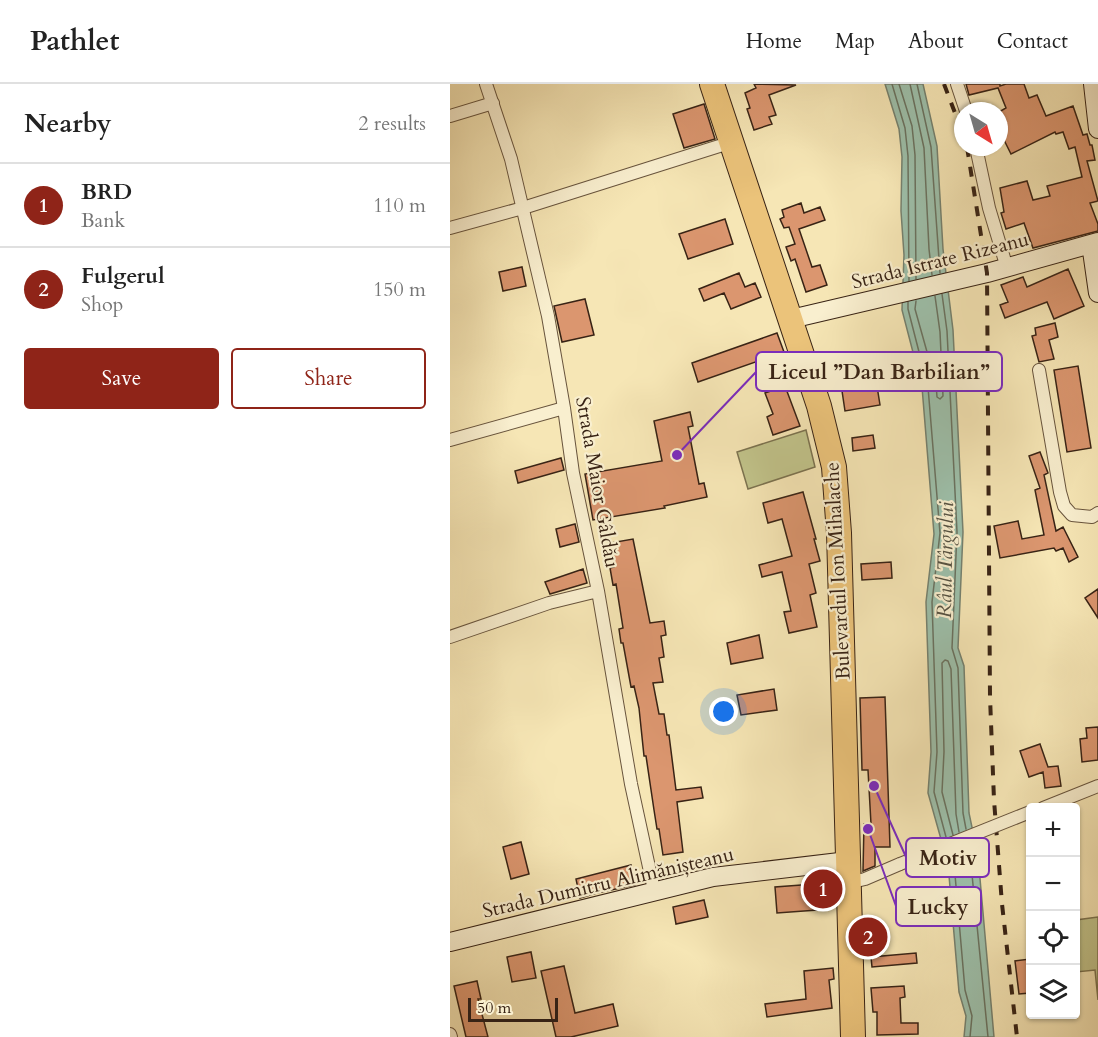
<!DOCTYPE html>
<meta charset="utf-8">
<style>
body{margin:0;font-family:Cardo,serif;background:#f6f6f6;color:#222}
.controls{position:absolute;right:18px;bottom:18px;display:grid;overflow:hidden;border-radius:6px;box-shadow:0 2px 4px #0004}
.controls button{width:54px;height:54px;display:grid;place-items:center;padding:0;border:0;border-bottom:2px solid #e0e0e0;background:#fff;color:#222;font:30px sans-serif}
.compass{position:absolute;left:504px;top:18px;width:54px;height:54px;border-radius:50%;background:#fff;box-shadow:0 2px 4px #0004;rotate:143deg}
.scale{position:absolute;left:18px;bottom:15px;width:90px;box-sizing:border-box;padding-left:6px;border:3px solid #382315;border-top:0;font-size:16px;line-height:21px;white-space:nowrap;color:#382315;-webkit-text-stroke:4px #f9efcf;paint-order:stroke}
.you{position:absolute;left:274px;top:628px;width:21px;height:21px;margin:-15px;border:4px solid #fff;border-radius:50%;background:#1a73e8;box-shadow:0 0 0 9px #1a73e833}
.badge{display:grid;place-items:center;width:39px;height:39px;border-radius:50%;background:#8f2418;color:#fff;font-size:20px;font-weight:700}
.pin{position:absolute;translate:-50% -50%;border:3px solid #fff;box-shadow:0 2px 6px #0006}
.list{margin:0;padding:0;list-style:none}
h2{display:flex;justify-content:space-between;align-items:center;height:78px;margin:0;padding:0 24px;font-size:26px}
h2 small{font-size:20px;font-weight:400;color:#767676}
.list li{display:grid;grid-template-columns:39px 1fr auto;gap:18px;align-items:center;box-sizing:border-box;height:84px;padding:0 24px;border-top:2px solid #e0e0e0}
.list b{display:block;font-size:22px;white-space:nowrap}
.list p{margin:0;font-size:20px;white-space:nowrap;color:#767676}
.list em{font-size:20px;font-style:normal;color:#767676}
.actions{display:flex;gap:12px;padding:18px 24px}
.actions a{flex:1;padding:14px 0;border:2px solid #8f2418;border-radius:6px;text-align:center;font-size:21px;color:#8f2418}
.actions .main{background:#8f2418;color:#fff}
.icon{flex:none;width:33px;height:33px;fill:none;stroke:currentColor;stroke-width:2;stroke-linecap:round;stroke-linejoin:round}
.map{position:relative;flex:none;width:648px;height:953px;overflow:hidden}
header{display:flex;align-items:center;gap:36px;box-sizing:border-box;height:84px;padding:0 30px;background:#fff;border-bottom:2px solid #e0e0e0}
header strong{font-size:28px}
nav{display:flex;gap:33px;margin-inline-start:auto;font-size:21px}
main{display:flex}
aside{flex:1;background:#fff}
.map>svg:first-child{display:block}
.green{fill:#c1c38a;stroke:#7c7350;stroke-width:1.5}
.water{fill:#9dc0ab;stroke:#75816f;stroke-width:1.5}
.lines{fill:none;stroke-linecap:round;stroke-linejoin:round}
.shore{stroke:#6a7260;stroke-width:1.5}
.building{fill:#db966f;stroke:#382315;stroke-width:1.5}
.street-casing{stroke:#68543d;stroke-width:14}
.secondary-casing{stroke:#382315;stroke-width:20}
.highway-casing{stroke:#382315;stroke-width:26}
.street{stroke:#f9efcf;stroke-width:12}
.secondary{stroke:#f9efcf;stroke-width:18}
.highway{stroke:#ebc37a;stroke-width:24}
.rail{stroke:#382315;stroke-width:4;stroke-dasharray:10 10;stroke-linecap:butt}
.street-bridge-casing{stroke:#68543d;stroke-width:14;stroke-linecap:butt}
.street-bridge{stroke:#f9efcf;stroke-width:12}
.labels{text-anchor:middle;stroke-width:4.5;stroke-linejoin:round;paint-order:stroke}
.street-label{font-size:20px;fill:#382315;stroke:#f9efcf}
.water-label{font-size:21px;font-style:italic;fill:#565242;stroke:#f9efcf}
.leader{fill:none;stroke:#7b2cbf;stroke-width:2}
.callout-dot{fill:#7b2cbf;stroke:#f9efcf;stroke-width:2}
.callout{fill:#f9efcf;stroke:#7b2cbf;stroke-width:2}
.callout-label{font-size:21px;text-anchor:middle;font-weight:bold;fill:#382315}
</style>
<header>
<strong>Pathlet</strong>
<nav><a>Home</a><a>Map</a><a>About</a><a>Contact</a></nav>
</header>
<main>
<aside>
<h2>Nearby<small>2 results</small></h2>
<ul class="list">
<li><span class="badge">1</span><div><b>BRD</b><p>Bank</p></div><em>110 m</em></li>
<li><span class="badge">2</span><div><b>Fulgerul</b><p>Shop</p></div><em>150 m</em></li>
</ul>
<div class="actions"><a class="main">Save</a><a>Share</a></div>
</aside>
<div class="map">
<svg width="648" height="953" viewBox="0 0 648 953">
<rect width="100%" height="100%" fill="#f6e6b5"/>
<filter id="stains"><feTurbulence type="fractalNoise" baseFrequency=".00333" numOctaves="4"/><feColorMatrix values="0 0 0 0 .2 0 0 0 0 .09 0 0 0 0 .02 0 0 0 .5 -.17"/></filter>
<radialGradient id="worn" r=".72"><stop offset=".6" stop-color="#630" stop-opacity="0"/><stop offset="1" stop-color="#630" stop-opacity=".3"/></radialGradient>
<path class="green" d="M356 346 365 383 298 405 287 368Z
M648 833V916L645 886 626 888V836Z"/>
<path class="water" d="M435 0H473L487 62 493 165 503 246 513 448 508 564 514 582 519 729 528 772 544 953H514L516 932 509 908 498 780 478 709 481 668 476 518 484 450 472 303 452 226 454 171 451 127 452 73 449 45Z"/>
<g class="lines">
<path class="shore" d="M442 0 455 44 458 72 459 197
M449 0 462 42 465 71 466 195
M460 0 474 64 479 165 482 191
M467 0 481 63 490 189
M492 210 497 247 507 448 502 564 508 584 513 729 516 745
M466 217 465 225 486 300 487 313 490 315 493 312 490 248 485 212
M458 218V225L478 303 490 449 482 518 487 668 484 708 496 753
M503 751 492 708 494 668 492 579 495 576 498 577 501 585 506 730 509 748
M519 760 538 953
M501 768 504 779 515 906 522 932 520 953"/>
</g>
<path class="building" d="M304 0 346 1 319 11 326 31 319 33 322 40 304 46 297 25 300 24 295 9 306 4Z
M516 0H550V2L556 0H574L579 14 587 11 596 32 623 22 633 51 637 50 640 61H642L645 76 637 77 648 117 640 119 648 140V147L583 164 574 139 556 145 551 129 554 128 550 104 577 97 583 116 600 112 597 102 632 93 625 63 619 65 613 48 606 50 605 48 561 70 552 52 555 51 549 39V28L556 24 548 4 519 11Z
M254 20 265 55 234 64 223 30Z
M351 119 354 129 370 123 375 136 349 145 362 183 370 181 377 201 356 208 345 175 341 177 336 163 345 160 339 143 334 144 330 135 334 133 332 126Z
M275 135 283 160 238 175 229 150Z
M72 183 76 202 53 207 49 188Z
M618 185 634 222 604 235 597 218 555 234 550 221 558 218 551 201 573 193 577 203Z
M289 189 295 203 305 199 311 213 281 225 274 209 254 217 249 205Z
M135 215 144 251 112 258 104 222Z
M605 239 608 253 599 256 604 275 589 278 582 252 586 251 585 244Z
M327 249 334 268 248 298 242 279Z
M628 282 641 364 617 368 604 286Z
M436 286 438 300 427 302 430 321 395 327 392 307H388L386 293Z
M335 302 350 342 323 351 317 333 323 330 315 309Z
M240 328 243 342 238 343 249 400 254 399 257 413 214 422 215 424 143 436 135 390 212 377 204 337Z
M423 351 425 364 403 367 402 354Z
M590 368 598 389 594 391 606 447 613 443 628 473 619 478 613 464 606 467 604 464 550 474 544 442 568 437 572 455 594 451 585 406 590 404 579 372Z
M111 374 114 386 68 399 65 387Z
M353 408 366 455H364L370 477 359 480 366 509 360 511 367 543 339 549 334 528 341 527 332 488 312 493 309 481 342 472 332 435 318 439 313 419Z
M125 440 129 458 110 463 106 445Z
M183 455 200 539 214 537 216 551 211 552 214 573 209 574 213 598 203 599 209 630H214L217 651H219L226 706 251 703 253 714 227 718 233 768 213 771 209 745H207L204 726 196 672H194L189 624 184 602 181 603 173 559H171L169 545 173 544 166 500 163 501 160 484 164 483 160 459Z
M441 478 442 494 412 496 411 480Z
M133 485 137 499 100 510 95 498Z
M648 505V534L635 514Z
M309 551 313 574 281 580 277 559Z
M324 605 327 626 291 631 287 611Z
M435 613 440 763H425V782L413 787 414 740H421L418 686H412L410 614Z
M648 643V676L632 678 630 655 637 654 636 644Z
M590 660 598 683 608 682 611 702 595 704 593 688 579 693 570 667Z
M71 758 79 790 61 795 53 763Z
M181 781 185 801 147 809 130 814 126 795Z
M378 799 381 825 327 829 325 803Z
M254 816 258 833 226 840 223 823Z
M81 868 86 894 62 898 57 873Z
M466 869 467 879 422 883 421 873Z
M580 875V909L569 910 565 877Z
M114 882 125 929 163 920 168 942 121 953H106L91 887Z
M383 884 384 895 379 896 382 924 317 933 315 920 356 915 354 887Z
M27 897 31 915H28L38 953H16L4 902Z
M454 902 455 913 450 914 451 939H468V950L427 951V928H423L421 904Z"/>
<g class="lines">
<g class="street-casing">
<path id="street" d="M36 0 61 75 98 232 114 324 123 389 148 507 181 700 204 806
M507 0 516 27
M0 32 43 19
M526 63 539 124 557 184
M0 144 73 124 282 58
M589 286 610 408 614 422 622 431 642 433 648 429
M0 356 114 324
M0 553 99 519 148 507
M593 724 648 702
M398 799 415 795 450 780
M0 950 1 953"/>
</g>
<g class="secondary-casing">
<path id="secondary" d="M643 0 648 45
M641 160 648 209
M341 235 537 189 648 158
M0 858 263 793 398 777"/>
</g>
<g class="highway-casing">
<path id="highway" d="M262 0 369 322 384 383 389 449 403 953"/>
</g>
<use href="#street" class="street"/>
<use href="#secondary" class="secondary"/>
<use href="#highway" class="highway"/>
<path class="rail" d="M494 0 513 50
M517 63 537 189 540 613 544 716 552 820 567 953"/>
<g class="street-bridge-casing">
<path id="street-bridge" d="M450 780 580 728"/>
</g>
<use href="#street-bridge" class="street-bridge"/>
</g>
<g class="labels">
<g class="street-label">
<text transform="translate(490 176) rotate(-14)" y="7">Strada Istrate Rizeanu</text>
<text transform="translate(148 398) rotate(80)" y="7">Strada Maior Gâldău</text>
<text transform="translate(387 487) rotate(-93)" y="7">Bulevardul Ion Mihalache</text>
<text transform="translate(158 798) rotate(-13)" y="7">Strada Dumitru Alimănișteanu</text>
</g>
<g class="water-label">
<text transform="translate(495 476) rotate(-89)" y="7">Râul Târgului</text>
</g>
</g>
<path class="leader" d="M227 371L306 288M424 702L456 773M418 745L446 822"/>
<g class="callout-dot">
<circle cx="227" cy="371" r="6"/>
<circle cx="424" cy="702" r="6"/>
<circle cx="418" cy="745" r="6"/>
</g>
<g class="callout">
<rect x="306" y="268" width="246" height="39" rx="6"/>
<rect x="456" y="754" width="83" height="39" rx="6"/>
<rect x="446" y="803" width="85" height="39" rx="6"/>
</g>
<g class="callout-label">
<text x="429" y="295">Liceul ”Dan Barbilian”</text>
<text x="498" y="781">Motiv</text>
<text x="488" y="830">Lucky</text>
</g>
<rect width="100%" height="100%" filter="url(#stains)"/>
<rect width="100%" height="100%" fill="url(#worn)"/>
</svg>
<div class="controls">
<button>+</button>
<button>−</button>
<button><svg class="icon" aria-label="locate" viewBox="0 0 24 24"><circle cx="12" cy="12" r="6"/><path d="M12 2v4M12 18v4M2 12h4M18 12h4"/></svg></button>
<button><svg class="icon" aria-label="layers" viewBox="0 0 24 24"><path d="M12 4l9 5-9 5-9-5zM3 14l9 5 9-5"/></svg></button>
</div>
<svg class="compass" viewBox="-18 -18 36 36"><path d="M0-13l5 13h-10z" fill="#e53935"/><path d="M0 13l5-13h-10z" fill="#767676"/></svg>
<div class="scale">50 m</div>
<div class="you"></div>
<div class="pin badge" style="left:373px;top:805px">1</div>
<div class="pin badge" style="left:418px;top:853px">2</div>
</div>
</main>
